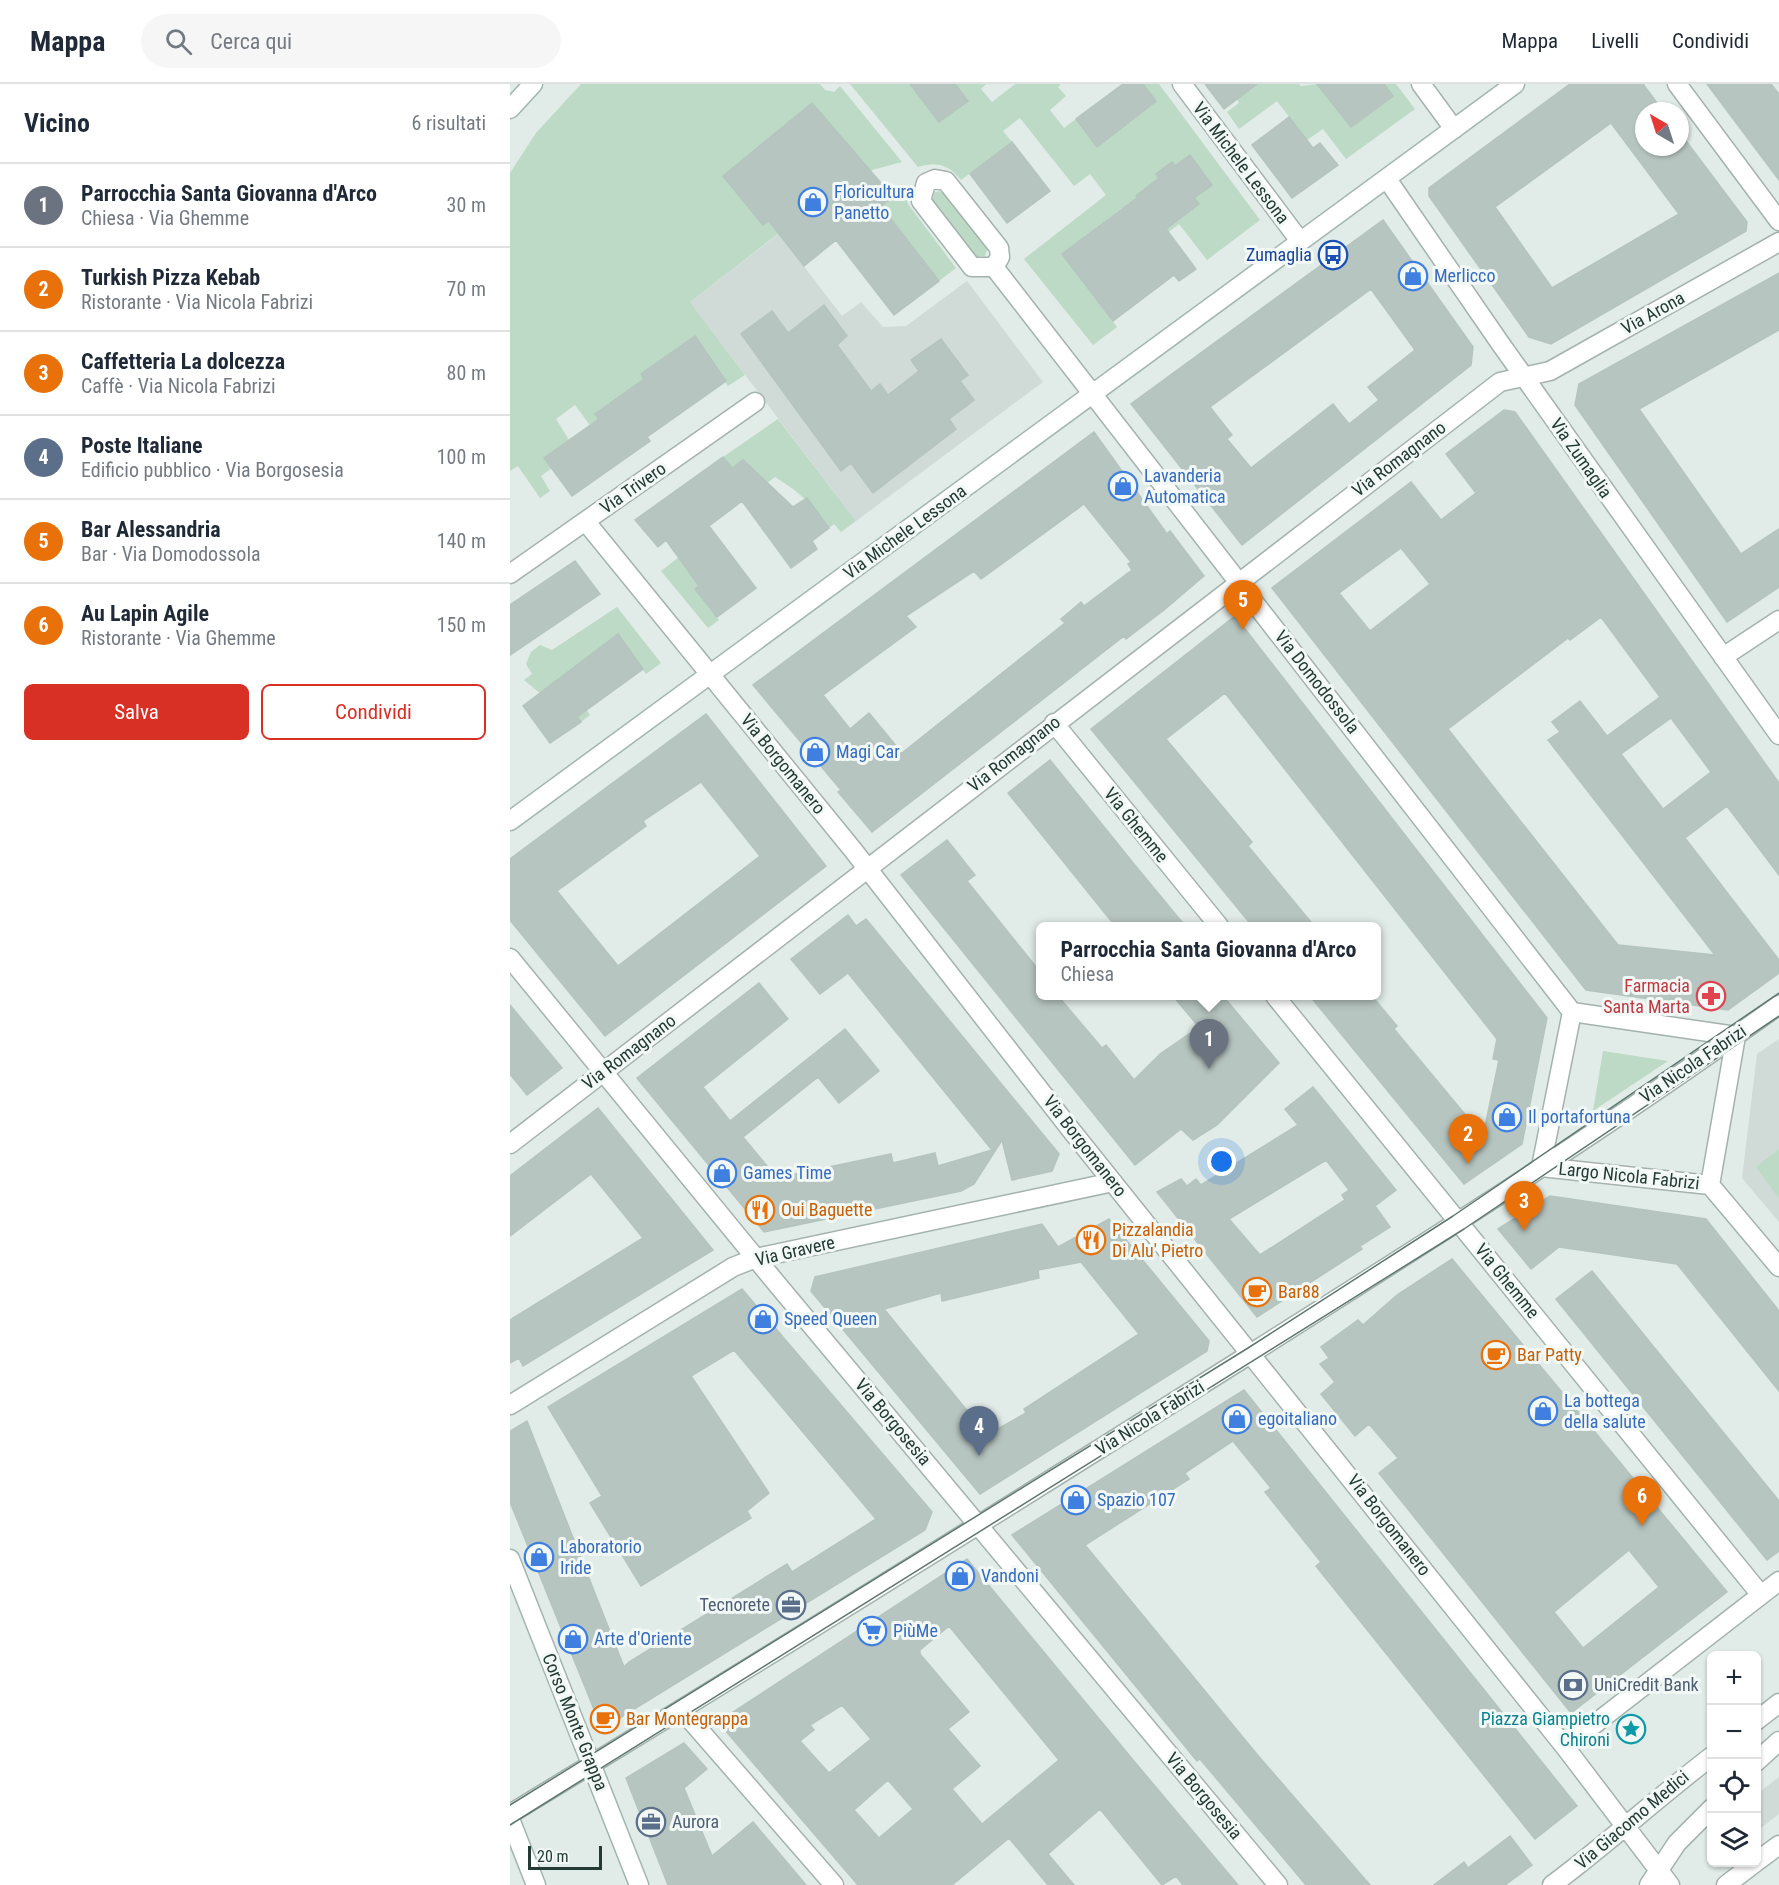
<!DOCTYPE html>
<html lang="it">
<meta charset="utf-8">
<style>
body{margin:0;font-family:"Roboto Condensed",sans-serif;background:#f6f6f7;color:#1f2937}
.controls{position:absolute;right:18px;bottom:18px;display:grid;overflow:hidden;border-radius:9px;box-shadow:0 2px 4px #0004}
.controls button{width:54px;height:54px;display:grid;place-items:center;padding:0;border:0;border-bottom:2px solid #e0e1e3;background:#fff;color:#1f2937;font:30px sans-serif}
.compass{position:absolute;left:1125px;top:18px;width:54px;height:54px;border-radius:50%;background:#fff;box-shadow:0 2px 4px #0004;rotate:321deg}
.scale{position:absolute;left:18px;bottom:15px;width:74px;box-sizing:border-box;padding-left:6px;border:3px solid #233a35;border-top:0;font-size:16px;line-height:21px;white-space:nowrap;color:#233a35;-webkit-text-stroke:4px #f2f8f5;paint-order:stroke}
.you{position:absolute;left:712px;top:1078px;width:21px;height:21px;margin:-15px;border:4px solid #fff;border-radius:50%;background:#1a73e8;box-shadow:0 0 0 9px #1a73e833}
.badge{display:grid;place-items:center;width:39px;height:39px;border-radius:50%;background:#d93025;color:#fff;font-size:20px;font-weight:700}
.pin{position:absolute;translate:-50% -50px;filter:drop-shadow(0 2px 3px #0008)}
.pin::after{content:'';position:absolute;top:32px;width:21px;height:18px;background:inherit;clip-path:polygon(0 0,100% 0,50% 100%)}
.popup{position:absolute;left:526px;top:838px;width:345px;height:78px;box-sizing:border-box;display:grid;place-content:center;border-radius:9px;background:#fff;filter:drop-shadow(0 2px 4px #0005);font-size:20px;white-space:nowrap;color:#747a83}
.popup b{font-size:22px;color:#1f2937}
.popup::after{content:'';position:absolute;left:50%;top:100%;margin-left:-12px;border:12px solid transparent;border-top-color:#fff}
.list{margin:0;padding:0;list-style:none}
h2{display:flex;justify-content:space-between;align-items:center;height:78px;margin:0;padding:0 24px;font-size:26px}
h2 small{font-size:20px;font-weight:400;color:#747a83}
.list li{display:grid;grid-template-columns:39px 1fr auto;gap:18px;align-items:center;box-sizing:border-box;height:84px;padding:0 24px;border-top:2px solid #e0e1e3}
.list b{display:block;font-size:22px;white-space:nowrap}
.list p{margin:0;font-size:20px;white-space:nowrap;color:#747a83}
.list em{font-size:20px;font-style:normal;color:#747a83}
.actions{display:flex;gap:12px;padding:18px 24px}
.actions a{flex:1;padding:14px 0;border:2px solid #d93025;border-radius:9px;text-align:center;font-size:21px;color:#d93025}
.actions .main{background:#d93025;color:#fff}
.icon{flex:none;width:33px;height:33px;fill:none;stroke:currentColor;stroke-width:2;stroke-linecap:round;stroke-linejoin:round}
.map{position:relative;flex:none;width:1269px;height:1801px;overflow:hidden}
header{display:flex;align-items:center;gap:36px;box-sizing:border-box;height:84px;padding:0 30px;background:#fff;border-bottom:2px solid #e0e1e3}
header strong{font-size:28px}
nav{display:flex;gap:33px;margin-inline-start:auto;font-size:21px}
.search{width:420px;height:54px;background:#f6f6f7;display:flex;align-items:center;gap:15px;box-sizing:border-box;padding:0 21px;border-radius:33px;color:#747a83;font-size:22px}
main{display:flex}
aside{flex:1;background:#fff}
.map>svg:first-child{display:block}
.built{fill:#d0dad6}
.green{fill:#bcdac5}
.building{fill:#b7c5c0;stroke:#b4c4be;stroke-width:1.5;fill-rule:evenodd}
.lines{fill:none;stroke-linecap:round;stroke-linejoin:round}
.street-casing{stroke:#a4b2ae;stroke-width:21}
.secondary-casing{stroke:#a1b6af;stroke-width:21}
.street{stroke:#fff;stroke-width:18}
.secondary{stroke:#fff;stroke-width:18}
.tram{stroke:#5d7670;stroke-width:1.5}
.labels{text-anchor:middle;stroke-width:6;stroke-linejoin:round;paint-order:stroke}
.street-label{font-size:18px;fill:#233a35;stroke:#f2f8f5}
.shop-label{font-size:18px;fill:#366cbe;stroke:#f2f8f5;text-anchor:start}
.transit-label{font-size:18px;fill:#164399;stroke:#f2f8f5;text-anchor:end}
.health-label{font-size:18px;fill:#be3a42;stroke:#f2f8f5;text-anchor:end}
.food-label{font-size:18px;fill:#c56008;stroke:#f2f8f5;text-anchor:start}
.service-label{font-size:18px;fill:#4e5e75;stroke:#f2f8f5;text-anchor:start}
.culture-label{font-size:18px;fill:#0d838f;stroke:#f2f8f5;text-anchor:end}
</style>
<header>
<strong>Mappa</strong>
<div class="search"><svg class="icon" aria-label="search" viewBox="0 0 24 24"><circle cx="10" cy="10" r="6"/><path d="M15 15l6 6"/></svg>Cerca qui</div>
<nav><a>Mappa</a><a>Livelli</a><a>Condividi</a></nav>
</header>
<main>
<aside>
<h2>Vicino<small>6 risultati</small></h2>
<ul class="list">
<li><span class="badge" style="background:#6b7280">1</span><div><b>Parrocchia Santa Giovanna d'Arco</b><p>Chiesa · Via Ghemme</p></div><em>30 m</em></li>
<li><span class="badge" style="background:#e8710a">2</span><div><b>Turkish Pizza Kebab</b><p>Ristorante · Via Nicola Fabrizi</p></div><em>70 m</em></li>
<li><span class="badge" style="background:#e8710a">3</span><div><b>Caffetteria La dolcezza</b><p>Caffè · Via Nicola Fabrizi</p></div><em>80 m</em></li>
<li><span class="badge" style="background:#5c6f8a">4</span><div><b>Poste Italiane</b><p>Edificio pubblico · Via Borgosesia</p></div><em>100 m</em></li>
<li><span class="badge" style="background:#e8710a">5</span><div><b>Bar Alessandria</b><p>Bar · Via Domodossola</p></div><em>140 m</em></li>
<li><span class="badge" style="background:#e8710a">6</span><div><b>Au Lapin Agile</b><p>Ristorante · Via Ghemme</p></div><em>150 m</em></li>
</ul>
<div class="actions"><a class="main">Salva</a><a>Condividi</a></div>
</aside>
<div class="map">
<svg width="1269" height="1801" viewBox="0 0 1269 1801">
<rect width="100%" height="100%" fill="#e1ebe7"/>
<path class="built" d="M269 150 332 232 351 218 373 243 396 242 457 197 533 298 346 437 180 218Z
M1269 955V1138L1232 1094 1247 970Z
M1269 1693V1730L1247 1747V1710Z"/>
<path class="green" d="M71 0H310L315 6 324 8 330 2 392 78 362 86 278 152 273 156 268 150 180 218 235 291 218 302 184 253 131 290 144 309 108 313 85 329 96 345 88 352 65 321 46 335 59 356 35 374 42 384 31 392 40 407 30 414 8 382 0 387V89L26 49Z
M340 0H476L471 5 482 18 505 0H551L548 3 556 12 540 26 554 44 566 35 587 62 646 17 633 0H649L750 136 697 176 669 140 641 161 612 124 552 170 607 243 583 261 514 175 596 111 580 90 564 102 510 34 493 47 502 58 451 96C439 81 427 77 408 83Z
M747 0H789L791 2 808 0 841 43 883 12 874 0H886L905 25 836 75 813 45 797 56 767 17 729 45 717 28 729 19 727 15Z
M429 107 434 110 477 165 475 172 466 173 422 117 425 108Z
M395 109 398 120 446 184 429 197 385 139 340 173 326 156 383 113Z
M268 335 346 437 331 448 324 440 319 444C302 420 291 409 265 393L257 399 233 376 222 384 213 373Z
M203 447 215 463 180 490 189 502 186 505 209 536 198 544 151 487Z
M107 523 151 579 136 590 108 551 68 580 81 598 65 610 80 631 71 638 44 601 31 610 14 596 22 590 16 580 21 568 30 561 42 566Z
M1093 967 1158 977 1083 1027Z
M1269 1065V1114L1246 1083Z"/>
<path class="building" d="M400 0H445L458 17 429 38Z
M613 0H633L646 17 587 63 566 35Z
M695 0H747L714 25Z
M807 0H874L883 12 841 43Z
M1060 0H1133L1153 27H1134V63H1170V49L1237 138 1236 147 1041 260 1019 253 919 112V104ZM1101 39 1169 130 1042 204 985 123Z
M1197 0H1261L1269 10V96Z
M302 19 383 113 371 122 429 197 384 231 326 156 294 182 259 137 253 141 213 92Z
M779 33 803 64 810 59 828 81 782 114 742 61Z
M502 58 540 107 497 139 460 90Z
M680 71 702 101 684 114 689 120 656 145 686 185 669 197 664 191 603 237 552 170 627 114 626 112 649 94 646 90 662 78 665 82Z
M873 136 963 263 961 281 732 461 621 320ZM861 205 905 266 858 303 869 316 839 340 823 320 741 384 717 355 722 351 700 323Z
M1269 189V246L1129 325 1231 470 1269 445V503L1217 538 1065 321 1069 300Z
M314 221 337 252 327 261 361 307 370 300 378 311 409 287 401 276 431 255 458 291 450 297 464 316 439 335 446 345 363 409 341 379 331 387 231 250 262 227 278 249Z
M185 252 216 297 137 353 140 357 62 412 34 374 89 335 85 330 134 295 131 290Z
M994 326 1005 328 1269 699V791L1217 722 1175 754 1269 876V889L1218 926 1076 906 762 504 901 398 931 436 966 409 936 370ZM891 464 920 500 860 547 829 509ZM1091 533 1150 613 1097 652 1070 617 1042 638 1050 648 1038 656 1205 871 1108 861 938 645 1058 554 1060 556ZM1161 634 1201 688 1153 725 1111 670Z
M584 348 657 450 660 447 694 492 654 526 616 555 614 552 362 748 328 708 331 706 243 601ZM574 420 621 478 618 480 622 486 574 522 571 518 551 535 555 539 392 669 359 629 340 645 313 611 406 543 396 532 464 487 471 495Z
M213 373 222 384 233 376 283 423 297 414 319 444 302 457 307 465 281 484 232 417 199 442 246 504 207 533 185 505 189 502 156 456 148 463 125 436Z
M65 477 90 510 0 571V521Z
M725 532 1037 934 1012 1060 954 1100 800 912H862L887 942 884 945 973 1052 989 976 983 975 987 955 715 609 656 655 742 758 738 762 805 843H743L581 645Z
M108 550 133 585 67 633 71 638 40 659 13 622Z
M196 630 316 782 95 952 0 836V775ZM191 698 250 772 108 882 47 807 136 742 133 737Z
M540 676 624 780 676 843H606L498 709Z
M437 756 465 791 457 797 531 889V912H548L592 964 596 961 624 996 650 970 689 943 663 912H713L769 979 707 1041 683 1056 671 1045 625 1081 391 791Z
M338 831 346 842 356 835 549 1070 542 1087 502 1096 492 1056 464 1100 451 1107 254 1148 127 994 249 899 278 935 193 1003 220 1037 335 945 369 987 329 1019 308 993 233 1053 267 1094 381 1070 383 1079 425 1069 428 1082 482 1066 338 889 310 910 281 875Z
M0 921 52 984 17 1011 0 990Z
M803 1003 886 1106 865 1122 880 1143 850 1162 852 1165 747 1233 647 1108 671 1095 677 1102 686 1095 691 1101 788 1041 775 1025ZM816 1076 839 1106 832 1111 835 1116 750 1171 719 1135Z
M88 1024 203 1166 13 1282 9 1274 0 1279V1236L133 1154 81 1090 0 1152V1092Z
M1040 1112 1196 1135 1269 1227V1307L1167 1180 1049 1163 1021 1185 988 1145Z
M599 1135 699 1257 697 1267 470 1410 301 1207 305 1193 532 1140 548 1163ZM571 1178 629 1250 514 1325 516 1329 477 1351 374 1225 431 1209 432 1217 529 1194 528 1186Z
M942 1175 1217 1508 1061 1629 869 1389 888 1374 859 1340 845 1352 811 1310 825 1298 810 1280 819 1274 811 1263 848 1236 853 1241 887 1211ZM1119 1466 1149 1503 1073 1564 1044 1528Z
M1082 1187 1269 1417V1467L1257 1476 1046 1215Z
M232 1205 422 1428 415 1446 92 1645 0 1418V1347L17 1337 114 1583 119 1578 277 1480 282 1488 366 1435 224 1266 181 1292 259 1409 237 1427 241 1434 131 1502 80 1419 92 1412 38 1323Z
M734 1306 1067 1722 1025 1755 806 1482 811 1478 755 1408 761 1404 723 1357 675 1389 679 1395 575 1461 745 1668 860 1801H796L690 1675 687 1677 502 1451Z
M457 1475 623 1676 728 1801H673L666 1792 652 1801 590 1725 538 1770 564 1801H538L499 1754 442 1801H348L208 1638ZM439 1542 549 1676 472 1740 442 1705 470 1682 438 1645 459 1628 410 1570V1566ZM332 1621 361 1655 319 1689 290 1657 304 1646 300 1641ZM378 1696 403 1725 369 1754 344 1726Z
M174 1659 197 1685 174 1704 202 1772 243 1738 296 1801H158L116 1694Z
M1000 1752 1022 1781 995 1801H924L954 1778 958 1784Z"/>
<g class="lines">
<g class="street-casing">
<path id="street" d="M672 0 790 157
M911 0 944 45
M1167 0 1269 137
M425 95 436 97 489 164 490 173 484 183H462L411 117 416 99Z
M877 95 990 259 1269 651
M484 183 1062 928
M76 438 343 766 561 1046 1055 1663 1160 1801
M0 490 245 318
M1213 573 1269 536
M544 639 709 842
M0 874 262 1194 768 1801
M765 912 1251 1511
M1062 928 1226 952 1200 1101 1031 1083Z
M0 1060 990 298 1040 287 1269 158
M1200 1101 1269 1183
M0 1321 223 1183 246 1174 603 1098
M171 1625 324 1801
M1246 1637 1269 1619
M1055 1663 1269 1497
M1246 1678 1269 1657
M0 1730C250 1578 498 1423 745 1267 922 1155 1099 1043 1269 921
M1246 1778 1269 1761
M1042 1801C1097 1760 1147 1714 1202 1672
M1139 1801 1167 1759 1202 1724
M1216 1801 1246 1778"/>
</g>
<g class="secondary-casing">
<path id="secondary" d="M0 25 23 0
M0 737 1005 0
M0 1475 129 1801
M0 1735 26 1801"/>
</g>
<use href="#street" class="street"/>
<use href="#secondary" class="secondary"/>
<path class="tram" d="M0 1721 738 1264 943 1132 1269 909
M0 1741 954 1145 1269 932"/>
</g>
<defs>
<g id="shop-ring" transform="scale(1.5)"><circle r="9.5" fill="#f2f8f5" stroke="#3f7fe0" stroke-width="1.5"/><path d="M-5-2.5h2.3a2.7 3.5 0 0 1 5.4 0H5L5.5 6h-11ZM-1.5-2.5h3a1.5 2.3 0 0 0-3 0Z" fill="#3f7fe0"/></g>
<g id="bus-ring" transform="scale(1.5)"><circle r="9.5" fill="#f2f8f5" stroke="#1a4fb4" stroke-width="1.5"/><path d="M-5-6H5V4H4V6H2V4H-2V6H-4V4H-5ZM-3.5-4V0h7V-4ZM-3.5 1.2v1.5H-2V1.2ZM2 1.2v1.5H3.5V1.2Z" fill="#1a4fb4"/></g>
<g id="pharmacy-ring" transform="scale(1.5)"><circle r="9.5" fill="#f2f8f5" stroke="#e0444e" stroke-width="1.5"/><path d="M-2-6h4v4h4v4h-4v4h-4v-4h-4v-4h4Z" fill="#e0444e"/></g>
<g id="restaurant-ring" transform="scale(1.5)"><circle r="9.5" fill="#f2f8f5" stroke="#e8710a" stroke-width="1.5"/><path d="M-5-6h1v4h1v-4h1v4h1v-4h1v5L-1.5 .5V6h-2V.5L-5-1ZM5-6V6H3V1.5H1.5Q1.5-4 5-6Z" fill="#e8710a"/></g>
<g id="cafe-ring" transform="scale(1.5)"><circle r="9.5" fill="#f2f8f5" stroke="#e8710a" stroke-width="1.5"/><path d="M-5.5-4.5H6V0H3Q3 3.5 0 3.5H-2.5Q-5.5 3.5-5.5 0ZM3-3.2v2h1.7v-2ZM-6 4.5H4V6H-6Z" fill="#e8710a"/></g>
<g id="office-ring" transform="scale(1.5)"><circle r="9.5" fill="#f2f8f5" stroke="#5c6f8a" stroke-width="1.5"/><path d="M-6-3h4V-5.5h4V-3h4V5H-6ZM-1-4.5V-3h2v-1.5ZM-6 0V1H6V0Z" fill="#5c6f8a"/></g>
<g id="supermarket-ring" transform="scale(1.5)"><circle r="9.5" fill="#f2f8f5" stroke="#3f7fe0" stroke-width="1.5"/><path d="M-6-5.5h2.5l.6 2H6L4.5 2H-2.5L-4.4-4H-6ZM-1.5 3.2a1.3 1.3 0 1 0 .1 0ZM3 3.2a1.3 1.3 0 1 0 .1 0Z" fill="#3f7fe0"/></g>
<g id="bank-ring" transform="scale(1.5)"><circle r="9.5" fill="#f2f8f5" stroke="#5c6f8a" stroke-width="1.5"/><path d="M-6-4H6V4H-6ZM0-2.3a2.3 2.3 0 1 0 0 4.6a2.3 2.3 0 1 0 0-4.6Z" fill="#5c6f8a"/></g>
<g id="sight-ring" transform="scale(1.5)"><circle r="9.5" fill="#f2f8f5" stroke="#0f9aa8" stroke-width="1.5"/><path d="M0-6L1.8-2.2L6-1.7L2.9 1.2L3.7 5.4L0 3.3L-3.7 5.4L-2.9 1.2L-6-1.7L-1.8-2.2Z" fill="#0f9aa8"/></g>
</defs>
<g fill-rule="evenodd">
<use href="#shop-ring" x="303" y="118"/>
<use href="#bus-ring" x="823" y="171"/>
<use href="#shop-ring" x="903" y="192"/>
<use href="#shop-ring" x="613" y="402"/>
<use href="#shop-ring" x="305" y="668"/>
<use href="#pharmacy-ring" x="1201" y="912"/>
<use href="#shop-ring" x="997" y="1033"/>
<use href="#shop-ring" x="212" y="1089"/>
<use href="#restaurant-ring" x="250" y="1126"/>
<use href="#restaurant-ring" x="581" y="1156"/>
<use href="#cafe-ring" x="747" y="1208"/>
<use href="#shop-ring" x="253" y="1235"/>
<use href="#cafe-ring" x="986" y="1271"/>
<use href="#shop-ring" x="1033" y="1327"/>
<use href="#shop-ring" x="727" y="1335"/>
<use href="#shop-ring" x="566" y="1416"/>
<use href="#shop-ring" x="29" y="1473"/>
<use href="#shop-ring" x="450" y="1492"/>
<use href="#office-ring" x="281" y="1521"/>
<use href="#supermarket-ring" x="362" y="1547"/>
<use href="#shop-ring" x="63" y="1555"/>
<use href="#bank-ring" x="1063" y="1601"/>
<use href="#cafe-ring" x="95" y="1635"/>
<use href="#sight-ring" x="1121" y="1645"/>
<use href="#office-ring" x="141" y="1738"/>
</g>
<g class="labels">
<g class="street-label">
<text transform="translate(731 79) rotate(53)" y="6">Via Michele Lessona</text>
<text transform="translate(1143 229) rotate(-29)" y="6">Via Arona</text>
<text transform="translate(1071 374) rotate(55)" y="6">Via Zumaglia</text>
<text transform="translate(889 375) rotate(-37)" y="6">Via Romagnano</text>
<text transform="translate(123 404) rotate(-35)" y="6">Via Trivero</text>
<text transform="translate(395 448) rotate(-36)" y="6">Via Michele Lessona</text>
<text transform="translate(807 598) rotate(52)" y="6">Via Domodossola</text>
<text transform="translate(504 670) rotate(-38)" y="6">Via Romagnano</text>
<text transform="translate(273 680) rotate(51)" y="6">Via Borgomanero</text>
<text transform="translate(626 741) rotate(51)" y="6">Via Ghemme</text>
<text transform="translate(119 968) rotate(-37)" y="6">Via Romagnano</text>
<text transform="translate(1183 980) rotate(-34)" y="6">Via Nicola Fabrizi</text>
<text transform="translate(575 1062) rotate(52)" y="6">Via Borgomanero</text>
<text transform="translate(1119 1092) rotate(6)" y="6">Largo Nicola Fabrizi</text>
<text transform="translate(285 1167) rotate(-13)" y="6">Via Gravere</text>
<text transform="translate(997 1197) rotate(51)" y="6">Via Ghemme</text>
<text transform="translate(640 1334) rotate(-32)" y="6">Via Nicola Fabrizi</text>
<text transform="translate(383 1338) rotate(50)" y="6">Via Borgosesia</text>
<text transform="translate(879 1441) rotate(52)" y="6">Via Borgomanero</text>
<text transform="translate(65 1638) rotate(68)" y="6">Corso Monte Grappa</text>
<text transform="translate(694 1712) rotate(50)" y="6">Via Borgosesia</text>
<text transform="translate(1122 1736) rotate(-40)" y="6">Via Giacomo Medici</text>
</g>
<g class="shop-label">
<text x="324" y="114">Floricultura<tspan x="324" dy="21">Panetto</tspan></text>
<text x="924" y="198">Merlicco</text>
<text x="634" y="398">Lavanderia<tspan x="634" dy="21">Automatica</tspan></text>
<text x="326" y="674">Magi Car</text>
<text x="1018" y="1039">Il portafortuna</text>
<text x="233" y="1095">Games Time</text>
<text x="274" y="1241">Speed Queen</text>
<text x="1054" y="1323">La bottega<tspan x="1054" dy="21">della salute</tspan></text>
<text x="748" y="1341">egoitaliano</text>
<text x="587" y="1422">Spazio 107</text>
<text x="50" y="1469">Laboratorio<tspan x="50" dy="21">Iride</tspan></text>
<text x="471" y="1498">Vandoni</text>
<text x="383" y="1553">PiùMe</text>
<text x="84" y="1561">Arte d'Oriente</text>
</g>
<g class="transit-label">
<text x="802" y="177">Zumaglia</text>
</g>
<g class="health-label">
<text x="1180" y="908">Farmacia<tspan x="1180" dy="21">Santa Marta</tspan></text>
</g>
<g class="food-label">
<text x="271" y="1132">Oui Baguette</text>
<text x="602" y="1152">Pizzalandia<tspan x="602" dy="21">Di Alu' Pietro</tspan></text>
<text x="768" y="1214">Bar88</text>
<text x="1007" y="1277">Bar Patty</text>
<text x="116" y="1641">Bar Montegrappa</text>
</g>
<g class="service-label">
<text x="260" y="1527" text-anchor="end">Tecnorete</text>
<text x="1084" y="1607">UniCredit Bank</text>
<text x="162" y="1744">Aurora</text>
</g>
<g class="culture-label">
<text x="1100" y="1641">Piazza Giampietro<tspan x="1100" dy="21">Chironi</tspan></text>
</g>
</g>
</svg>
<div class="controls">
<button>+</button>
<button>−</button>
<button><svg class="icon" aria-label="locate" viewBox="0 0 24 24"><circle cx="12" cy="12" r="6"/><path d="M12 2v4M12 18v4M2 12h4M18 12h4"/></svg></button>
<button><svg class="icon" aria-label="layers" viewBox="0 0 24 24"><path d="M12 4l9 5-9 5-9-5zM3 14l9 5 9-5"/></svg></button>
</div>
<svg class="compass" viewBox="-18 -18 36 36"><path d="M0-13l5 13h-10z" fill="#e53935"/><path d="M0 13l5-13h-10z" fill="#747a83"/></svg>
<div class="scale">20 m</div>
<div class="you"></div>
<div class="pin badge" style="left:699px;top:985px;background:#6b7280">1</div>
<div class="popup"><b>Parrocchia Santa Giovanna d'Arco</b>Chiesa</div>
<div class="pin badge" style="left:958px;top:1080px;background:#e8710a">2</div>
<div class="pin badge" style="left:1014px;top:1147px;background:#e8710a">3</div>
<div class="pin badge" style="left:469px;top:1372px;background:#5c6f8a">4</div>
<div class="pin badge" style="left:733px;top:546px;background:#e8710a">5</div>
<div class="pin badge" style="left:1132px;top:1442px;background:#e8710a">6</div>
</div>
</main>
